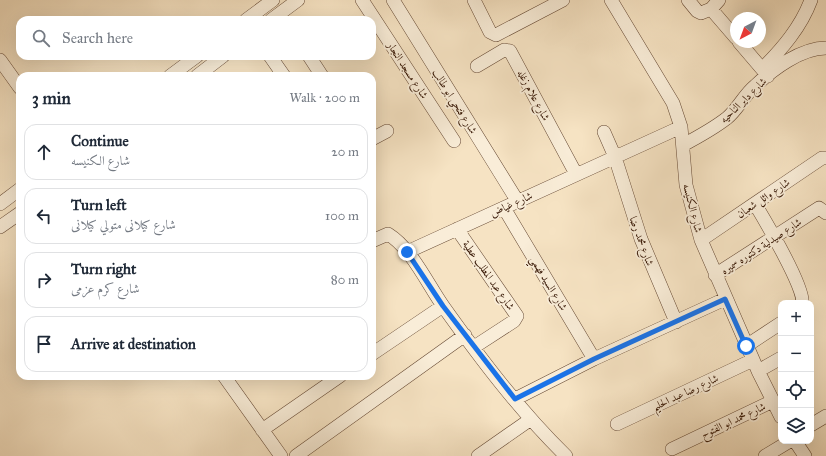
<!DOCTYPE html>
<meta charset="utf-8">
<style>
body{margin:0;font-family:"IM FELL Great Primer",Amiri,serif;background:#f6f6f7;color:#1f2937}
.controls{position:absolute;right:12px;bottom:12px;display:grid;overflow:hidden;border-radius:8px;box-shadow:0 4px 16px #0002}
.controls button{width:36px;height:36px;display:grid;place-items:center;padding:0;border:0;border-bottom:1px solid #e0e1e3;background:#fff;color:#1f2937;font:20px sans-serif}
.compass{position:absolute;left:730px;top:12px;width:36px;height:36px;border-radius:50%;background:#fff;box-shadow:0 4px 16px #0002;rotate:221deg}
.stop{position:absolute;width:12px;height:12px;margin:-9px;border:3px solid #1a73e8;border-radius:50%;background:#fff}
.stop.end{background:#1a73e8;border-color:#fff;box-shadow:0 1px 4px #0008}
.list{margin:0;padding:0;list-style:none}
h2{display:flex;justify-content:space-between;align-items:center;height:52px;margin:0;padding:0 16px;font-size:17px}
h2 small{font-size:13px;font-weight:400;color:#747a83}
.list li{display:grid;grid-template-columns:26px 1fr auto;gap:12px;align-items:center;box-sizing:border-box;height:56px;margin:0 8px 8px;padding:0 8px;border:1px solid #e0e1e3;border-radius:12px}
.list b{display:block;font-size:15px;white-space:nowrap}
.list p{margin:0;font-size:13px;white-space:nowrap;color:#747a83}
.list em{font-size:13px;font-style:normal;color:#747a83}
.icon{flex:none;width:22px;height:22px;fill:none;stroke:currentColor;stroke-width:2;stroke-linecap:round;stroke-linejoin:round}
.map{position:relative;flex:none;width:826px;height:456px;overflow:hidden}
.search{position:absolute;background:#fff;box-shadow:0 4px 16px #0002;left:16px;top:16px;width:360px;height:44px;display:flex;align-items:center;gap:10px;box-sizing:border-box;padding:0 14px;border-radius:12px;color:#747a83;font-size:15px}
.panel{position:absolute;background:#fff;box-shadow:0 4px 16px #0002;left:16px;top:72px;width:360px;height:308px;border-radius:12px}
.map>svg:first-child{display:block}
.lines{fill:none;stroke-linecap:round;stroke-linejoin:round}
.minor-casing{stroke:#654833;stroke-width:14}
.minor{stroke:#f9edd8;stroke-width:13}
.route{stroke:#1a73e8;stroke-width:5}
.labels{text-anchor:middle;stroke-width:3.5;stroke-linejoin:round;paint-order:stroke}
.street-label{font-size:11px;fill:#351503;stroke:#f9edd8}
</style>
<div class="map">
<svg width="826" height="456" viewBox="0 0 826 456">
<rect width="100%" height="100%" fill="#f6e3c3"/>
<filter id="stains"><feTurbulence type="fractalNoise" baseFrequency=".005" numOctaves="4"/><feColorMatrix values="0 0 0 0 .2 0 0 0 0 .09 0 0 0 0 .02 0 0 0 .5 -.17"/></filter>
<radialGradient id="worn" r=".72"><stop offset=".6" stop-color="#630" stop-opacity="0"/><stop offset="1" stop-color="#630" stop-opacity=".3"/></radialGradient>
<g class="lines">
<g class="minor-casing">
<path id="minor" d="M362 0 454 141
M393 0 518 202
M474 0 490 32 496 35 563 0
M611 0 673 103 681 127 686 185 701 240 758 371 781 417
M688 0 697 11 701 13 711 9 719 0
M711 9 736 38
M246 20 273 0
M271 20 298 0
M739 42 768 76
M270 56 284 76
M309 56 322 76
M0 60 20 88
M477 66 504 50 510 51 576 174
M762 69C782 49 801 27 811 0
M170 76 197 56
M197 76 223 56
M604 132 615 157 641 239 676 322
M372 139 387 131
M683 145C698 137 713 129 727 118 738 109 744 95 755 86 773 69 801 48 826 48
M0 204 20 189
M755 204C764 219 807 291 802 303
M504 208 594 359
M0 227 20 213
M457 229 517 316 514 321 474 347
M701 240 822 158H826
M372 241 388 234C411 248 427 283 443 306 480 358 520 411 566 456
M407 252 681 127
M715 275 819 208 826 213
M746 346 781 323
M372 354 443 306
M758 371 781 358
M224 376 281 456
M515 399 594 359 725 299
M617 424 753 360
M811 425 826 416
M262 430 340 376
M795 441 805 456
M672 449 773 401
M296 456 465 335
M478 456 531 419
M765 456 790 441"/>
</g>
<use href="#minor" class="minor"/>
</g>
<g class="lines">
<path class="route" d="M407 252 443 306 515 399 594 359 725 299 746 346"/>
</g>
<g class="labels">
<g class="street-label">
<text transform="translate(408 70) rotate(57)" y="4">شارع مسجد النجار</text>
<text transform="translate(534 95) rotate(62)" y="4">شارع علام زغله</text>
<text transform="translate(743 100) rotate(-44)" y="4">شارع داير الناحيه</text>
<text transform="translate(455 101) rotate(58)" y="4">شارع فتحي ابو طالب</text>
<text transform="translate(763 198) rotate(-34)" y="4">شارع وائل شعبان</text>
<text transform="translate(511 204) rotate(-25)" y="4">شارع غياض</text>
<text transform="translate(693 208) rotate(76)" y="4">شارع الكنيسه</text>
<text transform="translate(642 241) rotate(70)" y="4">شارع محمد رضا</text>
<text transform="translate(761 246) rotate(-33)" y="4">شارع صيدلية دكتوره سميره</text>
<text transform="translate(489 275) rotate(55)" y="4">شارع عبد المطلب عطية</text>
<text transform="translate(549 283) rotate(59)" y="4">شارع السيد فهمي</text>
<text transform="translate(685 392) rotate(-25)" y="4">شارع رضا عبد الحليم</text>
<text transform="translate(733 420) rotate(-25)" y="4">شارع محمد ابو الفتوح</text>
</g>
</g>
<rect width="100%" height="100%" filter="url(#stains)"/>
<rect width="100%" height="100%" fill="url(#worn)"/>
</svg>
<div class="controls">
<button>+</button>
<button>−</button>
<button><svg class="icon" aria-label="locate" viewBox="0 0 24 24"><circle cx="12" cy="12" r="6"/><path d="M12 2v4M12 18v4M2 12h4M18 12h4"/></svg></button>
<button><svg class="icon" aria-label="layers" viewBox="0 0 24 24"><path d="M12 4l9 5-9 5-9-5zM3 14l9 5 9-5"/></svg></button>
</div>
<svg class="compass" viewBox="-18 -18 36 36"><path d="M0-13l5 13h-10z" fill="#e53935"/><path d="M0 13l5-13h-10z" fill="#747a83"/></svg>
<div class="stop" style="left:746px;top:346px"></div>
<div class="stop end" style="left:407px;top:252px"></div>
<div class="search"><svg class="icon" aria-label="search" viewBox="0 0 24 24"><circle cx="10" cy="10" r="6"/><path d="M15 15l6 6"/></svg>Search here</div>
<section class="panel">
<h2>3 min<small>Walk · 200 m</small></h2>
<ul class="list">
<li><svg class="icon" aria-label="ahead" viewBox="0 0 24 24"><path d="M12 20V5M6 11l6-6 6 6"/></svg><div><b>Continue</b><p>شارع الكنيسه</p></div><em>20 m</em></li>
<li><svg class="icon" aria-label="left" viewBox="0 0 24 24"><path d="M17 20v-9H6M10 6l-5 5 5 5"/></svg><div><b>Turn left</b><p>شارع كيلانى متولي كيلانى</p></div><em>100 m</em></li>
<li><svg class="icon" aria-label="right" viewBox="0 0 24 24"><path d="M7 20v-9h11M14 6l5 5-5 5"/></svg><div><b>Turn right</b><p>شارع كرم عزمى</p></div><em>80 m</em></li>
<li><svg class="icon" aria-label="arrive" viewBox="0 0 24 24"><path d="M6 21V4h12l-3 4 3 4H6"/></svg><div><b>Arrive at destination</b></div></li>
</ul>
</section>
</div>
